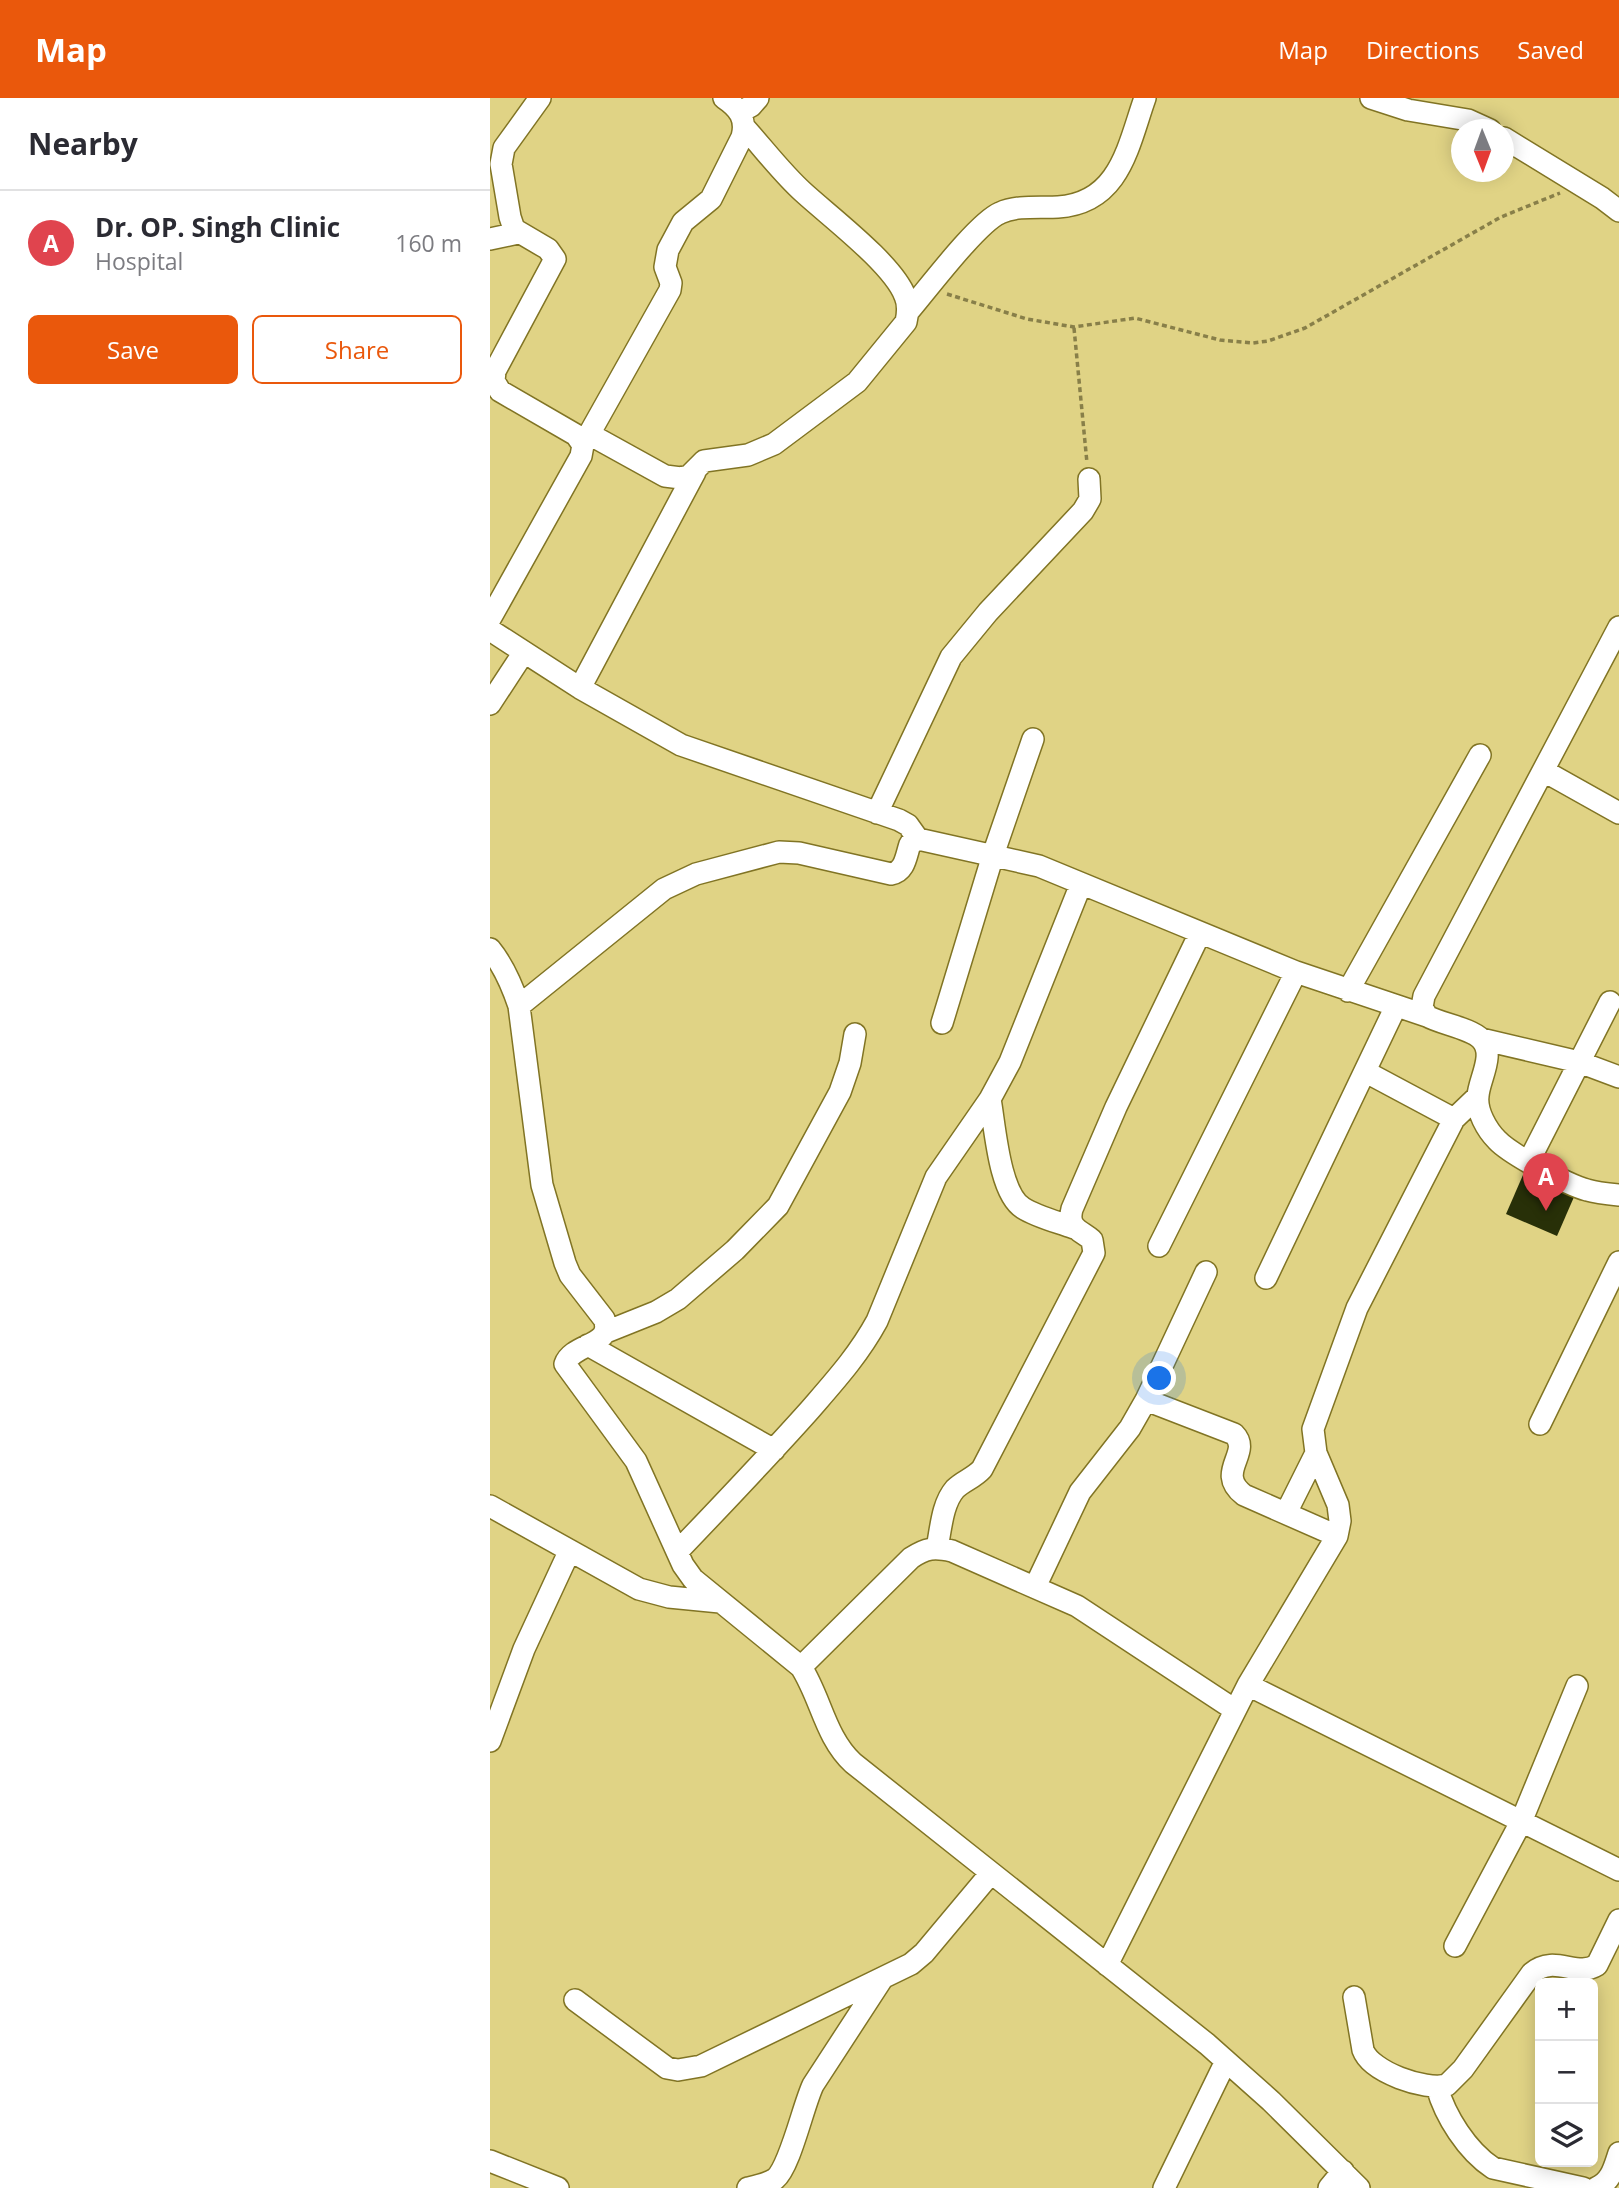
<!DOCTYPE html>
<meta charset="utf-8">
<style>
body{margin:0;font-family:"Open Sans",sans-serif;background:#f7f7f7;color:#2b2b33}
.controls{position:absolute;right:21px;bottom:21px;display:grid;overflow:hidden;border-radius:10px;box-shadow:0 4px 18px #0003}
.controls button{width:63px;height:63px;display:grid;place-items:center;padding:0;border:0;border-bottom:2px solid #e1e1e2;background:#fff;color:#2b2b33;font:35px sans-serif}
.compass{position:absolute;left:961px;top:21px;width:63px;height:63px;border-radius:50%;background:#fff;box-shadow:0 4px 18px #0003;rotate:179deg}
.you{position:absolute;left:670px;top:1281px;width:24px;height:24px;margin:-18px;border:5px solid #fff;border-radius:50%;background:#1a73e8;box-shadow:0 0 0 10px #1a73e833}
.badge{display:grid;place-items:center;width:46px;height:46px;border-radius:50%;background:#ea580c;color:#fff;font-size:23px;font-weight:700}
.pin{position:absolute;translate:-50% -58px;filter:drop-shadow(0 2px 4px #0008)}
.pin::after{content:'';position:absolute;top:37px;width:24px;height:21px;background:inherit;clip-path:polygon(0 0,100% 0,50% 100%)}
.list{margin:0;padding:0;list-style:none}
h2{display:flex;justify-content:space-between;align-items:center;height:91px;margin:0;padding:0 28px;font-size:30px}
h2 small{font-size:23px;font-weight:400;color:#7c7c81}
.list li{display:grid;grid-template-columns:46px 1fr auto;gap:21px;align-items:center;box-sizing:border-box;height:105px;padding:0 28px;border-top:2px solid #e1e1e2}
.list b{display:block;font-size:26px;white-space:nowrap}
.list p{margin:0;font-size:23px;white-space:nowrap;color:#7c7c81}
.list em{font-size:23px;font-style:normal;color:#7c7c81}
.actions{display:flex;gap:14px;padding:21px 28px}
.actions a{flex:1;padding:16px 0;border:2px solid #ea580c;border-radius:10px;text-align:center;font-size:24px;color:#ea580c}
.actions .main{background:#ea580c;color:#fff}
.icon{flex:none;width:38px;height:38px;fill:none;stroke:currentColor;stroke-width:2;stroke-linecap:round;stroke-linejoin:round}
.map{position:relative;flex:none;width:1129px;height:2090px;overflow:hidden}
header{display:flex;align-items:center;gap:42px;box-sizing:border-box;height:98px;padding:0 35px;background:#ea580c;color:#fff}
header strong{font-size:33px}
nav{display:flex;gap:38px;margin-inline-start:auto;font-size:24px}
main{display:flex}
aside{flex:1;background:#fff}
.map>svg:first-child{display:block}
.building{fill:#283008}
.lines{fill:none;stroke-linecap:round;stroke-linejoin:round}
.minor-casing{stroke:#817424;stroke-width:24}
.path{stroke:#887f49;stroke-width:3.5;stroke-dasharray:5 3.5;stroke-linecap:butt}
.minor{stroke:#fff;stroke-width:21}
</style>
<header>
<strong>Map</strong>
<nav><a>Map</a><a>Directions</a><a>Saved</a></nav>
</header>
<main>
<aside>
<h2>Nearby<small></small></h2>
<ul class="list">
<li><span class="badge" style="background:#e0444e">A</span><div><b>Dr. OP. Singh Clinic</b><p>Hospital</p></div><em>160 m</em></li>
</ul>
<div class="actions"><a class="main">Save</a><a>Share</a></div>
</aside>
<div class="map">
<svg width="1129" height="2090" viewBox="0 0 1129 2090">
<rect width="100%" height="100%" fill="#e0d385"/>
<path class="building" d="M1033 1077 1084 1099 1067 1138 1016 1116Z"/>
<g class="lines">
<g class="minor-casing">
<path id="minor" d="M881 0 918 12 978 22 1000 32
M250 14 261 8 268 0
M1014 40 1112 100 1129 113
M0 141 28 135
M418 214C437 192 487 125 510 115 527 107 550 110 568 109 630 105 638 48 655 0
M99 336 175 378 191 380 199 378 214 363 258 357 284 346 367 284 416 224C418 215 419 207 415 198 403 166 339 118 313 94 292 75 274 51 255 30
M93 347 180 192 181 185 175 169 178 152 193 124 221 101 252 39C257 21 249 10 234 0
M0 521 91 358 93 347 86 337 10 293 4 283 5 273 65 161 58 151 24 131 20 119 11 66 14 50 50 0
M1129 529 934 898 932 909 937 918C951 926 980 930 991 941 1006 956 989 981 988 998 986 1013 997 1032 1007 1042 1020 1056 1078 1087 1097 1092 1107 1095 1118 1096 1129 1097
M0 532 90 590 191 647 409 722 418 727 428 741
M90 590 205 374
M0 606 34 554
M1054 673 1129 715
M387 715 461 559 498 514 593 413 600 401 599 381
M0 851C14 868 22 887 29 908L52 1087 75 1165 80 1177 114 1221C125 1248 82 1245 75 1266L146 1363 193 1467 203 1481 311 1569C331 1600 335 1639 363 1665L717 1946 781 2003 869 2090
M858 893 990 657
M29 908 174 791 206 776 289 754 309 755 401 776C415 774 416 758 420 746L428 741 549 768 806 874 937 918
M452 925 503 757 543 641
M991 941 1089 964 1129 979
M876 974 964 1021
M500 1001C505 1028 509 1095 533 1110 547 1119 568 1124 584 1130
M1039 1063 1120 904
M669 1148 806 874
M776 1180 906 908
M116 1234 166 1214 188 1201 245 1152 288 1108 350 994 360 965 365 936
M98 1247 284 1352
M656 1302 744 1336C763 1355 724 1374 754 1397L847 1438
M1050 1326 1129 1164
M0 1408 149 1491 179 1499 230 1504
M796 1415 826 1355
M447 1450C451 1431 452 1406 465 1391 473 1383 484 1380 492 1371L604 1155 602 1142C590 1132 577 1130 582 1111L626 1009 710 835
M188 1453C232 1407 276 1361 318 1314 343 1285 368 1258 387 1223L446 1079 500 1001 520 964 591 786
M545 1489 590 1394 640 1330 656 1302 716 1174
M311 1569 421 1460C436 1450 444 1449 462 1453L587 1508 745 1612
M758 1587 1129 1772
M0 1643 34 1551 79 1454
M965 1848 1031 1724 1087 1588
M617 1867 758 1587 847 1438 850 1423 848 1407 826 1355 823 1331 867 1210 964 1021 987 999
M864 1899 873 1952C881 1974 935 1993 957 1987L973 1971 1042 1875C1065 1856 1086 1880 1107 1867L1129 1822
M85 1902 177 1970 188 1972 211 1968 421 1866 434 1855 501 1775
M947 1989C955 2018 977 2053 1003 2070L1093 2090
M0 2063 68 2090
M258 2090C267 2088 277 2086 285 2081 300 2069 313 2008 323 1987L392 1881
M674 2090 736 1963
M839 2090 853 2073
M1106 2090C1121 2084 1124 2070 1129 2055"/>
</g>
<path class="path" d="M457 196 537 221 584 229 645 220 730 242 763 245 778 243 815 230 1011 119 1070 95
M584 230 597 365"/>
<use href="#minor" class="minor"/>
</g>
</svg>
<div class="controls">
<button>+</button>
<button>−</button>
<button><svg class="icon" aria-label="layers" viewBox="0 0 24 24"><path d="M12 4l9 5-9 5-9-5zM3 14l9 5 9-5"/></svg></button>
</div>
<svg class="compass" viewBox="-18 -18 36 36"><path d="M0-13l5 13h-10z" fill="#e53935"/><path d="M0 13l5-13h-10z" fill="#7c7c81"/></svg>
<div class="you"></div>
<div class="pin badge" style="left:1056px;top:1113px;background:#e0444e">A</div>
</div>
</main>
